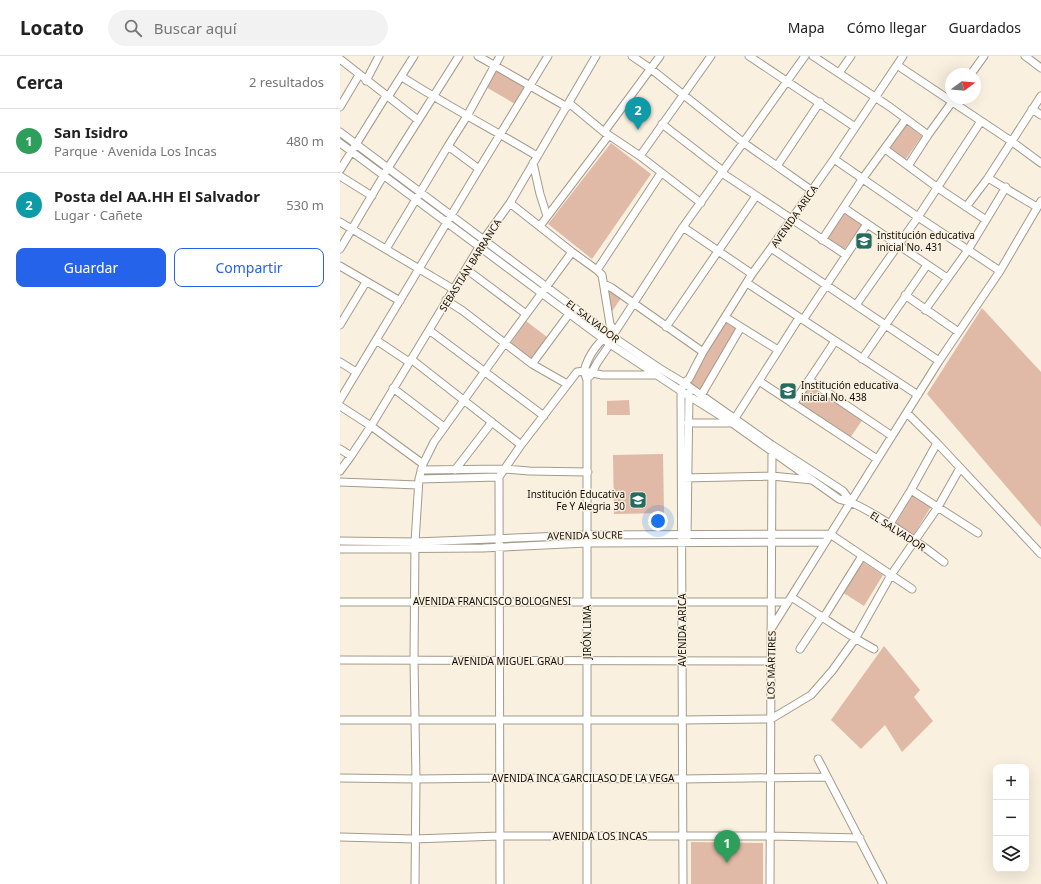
<!DOCTYPE html>
<html lang="es">
<meta charset="utf-8">
<style>
body{margin:0;font-family:"Noto Sans",sans-serif;background:#f2f2f2;color:#222}
.controls{position:absolute;right:12px;bottom:12px;display:grid;overflow:hidden;border-radius:8px;box-shadow:0 4px 16px #0002}
.controls button{width:36px;height:36px;display:grid;place-items:center;padding:0;border:0;border-bottom:1px solid #e0e0e0;background:#fff;color:#222;font:20px sans-serif}
.compass{position:absolute;left:605px;top:12px;width:36px;height:36px;border-radius:50%;background:#fff;box-shadow:0 4px 16px #0002;rotate:74deg}
.you{position:absolute;left:318px;top:465px;width:14px;height:14px;margin:-10px;border:3px solid #fff;border-radius:50%;background:#1a73e8;box-shadow:0 0 0 6px #1a73e833}
.badge{display:grid;place-items:center;width:26px;height:26px;border-radius:50%;background:#2563eb;color:#fff;font-size:13px;font-weight:700}
.pin{position:absolute;translate:-50% -33px;filter:drop-shadow(0 1px 2px #0008)}
.pin::after{content:'';position:absolute;top:21px;width:14px;height:12px;background:inherit;clip-path:polygon(0 0,100% 0,50% 100%)}
.list{margin:0;padding:0;list-style:none}
h2{display:flex;justify-content:space-between;align-items:center;height:52px;margin:0;padding:0 16px;font-size:17px}
h2 small{font-size:13px;font-weight:400;color:#767676}
.list li{display:grid;grid-template-columns:26px 1fr auto;gap:12px;align-items:center;box-sizing:border-box;height:64px;padding:0 16px;border-top:1px solid #e0e0e0}
.list b{display:block;font-size:15px;white-space:nowrap}
.list p{margin:0;font-size:13px;white-space:nowrap;color:#767676}
.list em{font-size:13px;font-style:normal;color:#767676}
.actions{display:flex;gap:8px;padding:12px 16px}
.actions a{flex:1;padding:9px 0;border:1px solid #2563eb;border-radius:8px;text-align:center;font-size:14px;color:#2563eb}
.actions .main{background:#2563eb;color:#fff}
.icon{flex:none;width:22px;height:22px;fill:none;stroke:currentColor;stroke-width:2;stroke-linecap:round;stroke-linejoin:round}
.map{position:relative;flex:none;width:701px;height:828px;overflow:hidden}
header{display:flex;align-items:center;gap:24px;box-sizing:border-box;height:56px;padding:0 20px;background:#fff;border-bottom:1px solid #e0e0e0}
header strong{font-size:19px}
nav{display:flex;gap:22px;margin-inline-start:auto;font-size:14px}
.search{width:280px;height:36px;background:#f2f2f2;display:flex;align-items:center;gap:10px;box-sizing:border-box;padding:0 14px;border-radius:22px;color:#767676;font-size:15px}
main{display:flex}
aside{flex:1;background:#fff}
.map>svg:first-child{display:block}
.green{fill:#e0b9a7}
.lines{fill:none;stroke-linecap:round;stroke-linejoin:round}
.minor-casing{stroke:#a39b8b;stroke-width:9}
.minor{stroke:#fff;stroke-width:7}
.labels{text-anchor:middle;stroke-width:3;stroke-linejoin:round;paint-order:stroke}
.street-label{font-size:10px;fill:#100d08;stroke:#f9f0df}
.poi-label{font-size:10px;fill:#100d08;stroke:#f9f0df;text-anchor:start}
</style>
<header>
<strong>Locato</strong>
<div class="search"><svg class="icon" aria-label="search" viewBox="0 0 24 24"><circle cx="10" cy="10" r="6"/><path d="M15 15l6 6"/></svg>Buscar aquí</div>
<nav><a>Mapa</a><a>Cómo llegar</a><a>Guardados</a></nav>
</header>
<main>
<aside>
<h2>Cerca<small>2 resultados</small></h2>
<ul class="list">
<li><span class="badge" style="background:#2e9e5b">1</span><div><b>San Isidro</b><p>Parque · Avenida Los Incas</p></div><em>480 m</em></li>
<li><span class="badge" style="background:#0f9aa8">2</span><div><b>Posta del AA.HH El Salvador</b><p>Lugar · Cañete</p></div><em>530 m</em></li>
</ul>
<div class="actions"><a class="main">Guardar</a><a>Compartir</a></div>
</aside>
<div class="map">
<svg width="701" height="828" viewBox="0 0 701 828">
<rect width="100%" height="100%" fill="#f9f0df"/>
<path class="green" d="M156 14 185 30 175 48 146 31Z
M567 69 582 80 566 103 550 92Z
M271 87 311 118 252 203 208 168Z
M504 156 522 167V169L503 195 485 183Z
M269 233 281 242 271 257 267 234Z
M642 252 701 316V471L587 338Z
M186 265 207 281 191 304 170 288Z
M386 265 398 271 362 334 350 327Z
M469 327 523 363 510 382 456 347Z
M289 344 290 359H267V345Z
M323 398 324 457 274 458 273 399Z
M574 437 592 449 574 478 556 467Z
M521 506H523L543 519 524 550 502 536Z
M544 590 580 634 574 641 593 665 562 696 545 669 521 693 491 664Z
M351 786 423 787V828H351Z"/>
<g class="lines">
<g class="minor-casing">
<path id="minor" d="M138 0 227 51
M292 0 311 13 404 87 471 134
M409 0 515 71
M473 0 550 51 588 79
M685 0 701 12
M0 3 78 64
M557 9 671 85 701 107
M499 17 511 0
M631 18 644 0
M62 21C106 49 152 73 197 100
M26 25 39 0
M48 41 74 0
M229 47 264 76 300 100 361 147
M0 51 19 19
M692 53 701 59
M322 68 383 115
M0 76 276 283 319 312 344 327 432 389 503 435 511 446
M264 76 320 0
M0 87 270 288 341 335 392 367 499 443C513 446 523 452 535 459 559 473 582 489 604 506
M108 90 139 113
M545 93 598 132 646 164
M300 100 371 0
M494 103 578 161 660 215
M193 107 200 138 207 160
M437 110 480 46
M568 110 588 79 615 42
M0 114 46 40
M382 117 506 199
M0 120 32 140
M648 122 697 151
M170 147 232 196 257 214 262 219 270 268 272 272 277 273
M626 151 648 122 701 40
M504 152 607 222
M0 166 113 233
M200 170 269 79
M343 171 412 218
M482 184 523 122 566 63
M431 192 599 305
M0 193 48 112 119 0
M46 193 108 90 127 60 160 0
M0 210 60 245
M126 213 186 258
M257 214 321 117
M407 227 578 339
M264 228 272 232 363 296
M565 239 617 275
M106 244 123 255 192 308 227 328
M516 249 578 161 641 65
M585 254 628 194 666 131
M385 261 438 294
M463 264 527 168
M0 269 26 226
M326 271 416 140
M89 274 204 360
M275 276 343 171 465 0
M36 284 69 306
M71 303 181 389
M522 303 587 209
M0 306 16 316
M192 308 229 258
M250 320 257 307 272 285
M469 324 552 380
M419 325 537 403
M53 332 104 371
M359 343 401 271
M0 344 139 113 208 0
M453 348 495 285
M0 350 31 370 83 408
M567 357 597 387 701 498
M348 367H392L459 262
M0 393 11 400
M81 414 165 413 189 415 248 416
M115 414 152 366
M0 415 11 400 31 370 144 183 170 147 256 0
M159 421 160 828
M159 421 181 389 237 316 244 315 262 319H316
M343 422 432 420 472 424
M79 423 159 421
M0 426 78 429
M571 434 638 477
M550 468 571 434 597 387
M347 482 349 337
M0 485 75 486 247 479 490 478 572 533
M0 493 143 492 247 487 485 486
M451 541C479 558 505 578 534 593
M0 546H448
M484 561 522 500
M431 573 599 305 660 215 701 145
M460 593 482 560
M0 604 431 605
M0 664H342L431 663 471 639 492 615 515 583 551 519 598 451 620 412
M478 703 543 828
M0 722 76 723 160 722 342 723 486 721
M0 781 74 783 159 780H431L520 782
M75 828 76 723 74 604 75 486 79 423 83 408 94 386 165 287 232 196
M247 828V324L244 315C248 300 260 281 275 276
M343 828 341 335 344 327 349 323 363 296 412 218 431 192 494 103 563 0
M430 828 432 394"/>
</g>
<use href="#minor" class="minor"/>
</g>
<defs>
<g id="school-square" transform="scale(0.9)"><rect x="-9" y="-9" width="18" height="18" rx="4" fill="#266b60" stroke="#f9f0df"/><path d="M0-5L7-2L0 1L-7-2ZM-4 1L0 2.5L4 1V4Q0 6-4 4Z" fill="#fff"/></g>
</defs>
<g fill-rule="evenodd">
<use href="#school-square" x="524" y="185"/>
<use href="#school-square" x="448" y="335"/>
<use href="#school-square" x="298" y="444"/>
</g>
<g class="labels">
<g class="street-label">
<text transform="translate(454 160) rotate(-55)" y="4">AVENIDA ARICA</text>
<text transform="translate(130 209) rotate(-58)" y="4">SEBASTIÁN BARRANCA</text>
<text transform="translate(253 265) rotate(37)" y="4">EL SALVADOR</text>
<text transform="translate(558 475) rotate(33)" y="4">EL SALVADOR</text>
<text transform="translate(245 479) rotate(-1)" y="4">AVENIDA SUCRE</text>
<text x="152" y="549">AVENIDA FRANCISCO BOLOGNESI</text>
<text transform="translate(342 574) rotate(-90)" y="4">AVENIDA ARICA</text>
<text transform="translate(247 576) rotate(-90)" y="4">JIRÓN LIMA</text>
<text x="168" y="609">AVENIDA MIGUEL GRAU</text>
<text transform="translate(431 609) rotate(-89)" y="4">LOS MÁRTIRES</text>
<text x="243" y="726">AVENIDA INCA GARCILASO DE LA VEGA</text>
<text x="260" y="784">AVENIDA LOS INCAS</text>
</g>
<g class="poi-label">
<text x="537" y="183">Institución educativa<tspan x="537" dy="12">inicial No. 431</tspan></text>
<text x="461" y="333">Institución educativa<tspan x="461" dy="12">inicial No. 438</tspan></text>
<text x="285" y="442" text-anchor="end">Institución Educativa<tspan x="285" dy="12">Fe Y Alegria 30</tspan></text>
</g>
</g>
</svg>
<div class="controls">
<button>+</button>
<button>−</button>
<button><svg class="icon" aria-label="layers" viewBox="0 0 24 24"><path d="M12 4l9 5-9 5-9-5zM3 14l9 5 9-5"/></svg></button>
</div>
<svg class="compass" viewBox="-18 -18 36 36"><path d="M0-13l5 13h-10z" fill="#e53935"/><path d="M0 13l5-13h-10z" fill="#767676"/></svg>
<div class="you"></div>
<div class="pin badge" style="left:387px;top:807px;background:#2e9e5b">1</div>
<div class="pin badge" style="left:298px;top:74px;background:#0f9aa8">2</div>
</div>
</main>
